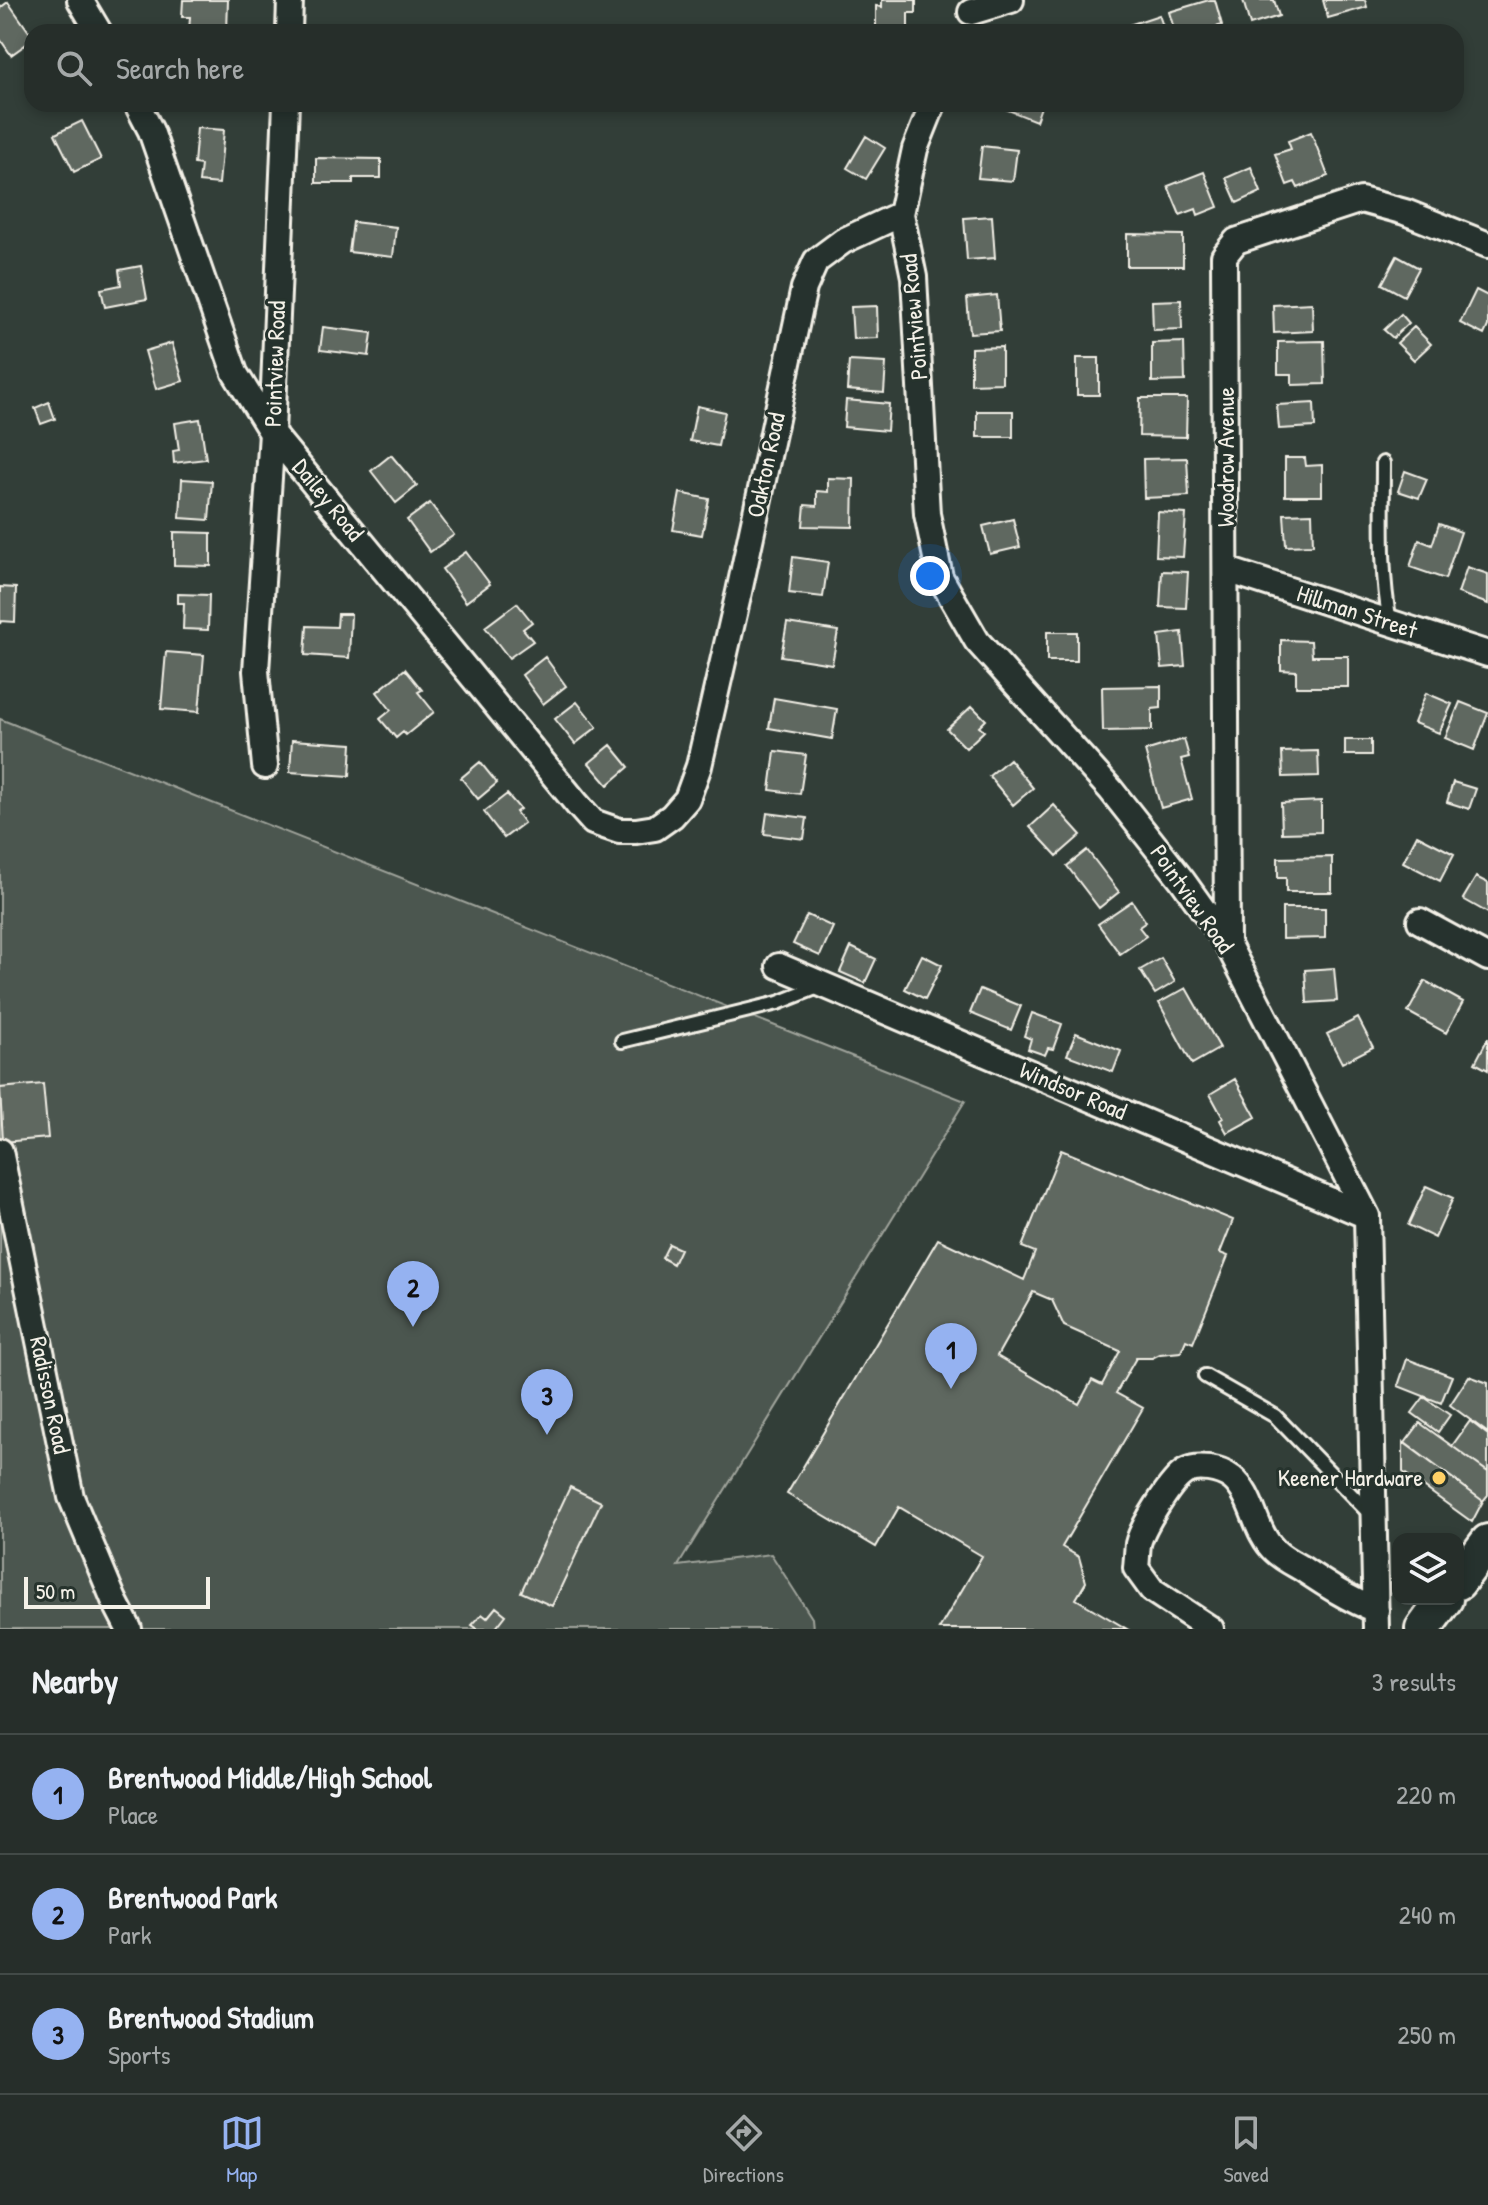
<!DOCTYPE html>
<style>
body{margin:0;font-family:"Patrick Hand",sans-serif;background:#323a36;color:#f1f3f6}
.controls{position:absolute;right:24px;bottom:24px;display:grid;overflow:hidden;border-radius:16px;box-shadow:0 4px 12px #0003}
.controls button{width:72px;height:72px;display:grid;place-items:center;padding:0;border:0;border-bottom:2px solid #424a47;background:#262e2a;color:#f1f3f6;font:40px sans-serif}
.scale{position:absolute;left:24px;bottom:20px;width:186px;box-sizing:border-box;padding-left:8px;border:4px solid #f4f1e8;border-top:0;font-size:22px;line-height:28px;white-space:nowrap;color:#f4f1e8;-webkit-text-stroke:6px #26332d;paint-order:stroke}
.you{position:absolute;left:930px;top:576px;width:28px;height:28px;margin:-20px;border:6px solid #fff;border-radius:50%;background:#1a73e8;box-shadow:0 0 0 12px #1a73e833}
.badge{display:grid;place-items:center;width:52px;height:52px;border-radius:50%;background:#95b2f1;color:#111;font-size:26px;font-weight:700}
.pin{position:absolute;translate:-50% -66px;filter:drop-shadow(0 2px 4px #0008)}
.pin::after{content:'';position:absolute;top:42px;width:28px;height:24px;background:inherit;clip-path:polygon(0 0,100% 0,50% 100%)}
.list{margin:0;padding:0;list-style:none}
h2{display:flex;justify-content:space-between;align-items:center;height:104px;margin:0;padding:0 32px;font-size:34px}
h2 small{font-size:26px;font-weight:400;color:#a4a8a8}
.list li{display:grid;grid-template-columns:52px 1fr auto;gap:24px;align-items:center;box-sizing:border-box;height:120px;padding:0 32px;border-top:2px solid #424a47}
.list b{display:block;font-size:30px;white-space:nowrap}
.list p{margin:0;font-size:26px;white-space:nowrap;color:#a4a8a8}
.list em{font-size:26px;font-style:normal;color:#a4a8a8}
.icon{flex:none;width:44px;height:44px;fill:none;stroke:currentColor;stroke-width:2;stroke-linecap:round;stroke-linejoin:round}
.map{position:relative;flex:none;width:1488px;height:1629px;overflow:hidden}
.search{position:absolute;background:#262e2a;box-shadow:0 4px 12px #0003;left:24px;right:24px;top:24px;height:88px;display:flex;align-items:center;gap:20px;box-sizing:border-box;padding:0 28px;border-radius:24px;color:#a4a8a8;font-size:30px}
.sheet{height:464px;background:#262e2a}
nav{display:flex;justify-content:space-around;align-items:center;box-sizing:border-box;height:112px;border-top:2px solid #424a47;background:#262e2a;font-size:22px;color:#a4a8a8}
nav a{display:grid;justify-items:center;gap:4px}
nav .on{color:#95b2f1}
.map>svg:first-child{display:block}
.green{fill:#4c564f;stroke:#a0a49c;stroke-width:2}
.building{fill:#5f6861;stroke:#f4f1e8;stroke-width:2;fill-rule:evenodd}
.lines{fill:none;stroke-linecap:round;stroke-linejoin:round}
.service-casing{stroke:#f4f1e8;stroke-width:18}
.minor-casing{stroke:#f4f1e8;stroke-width:30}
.secondary-casing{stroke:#f4f1e8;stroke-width:40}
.service{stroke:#26332d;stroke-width:12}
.minor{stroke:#26332d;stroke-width:24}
.secondary{stroke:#26332d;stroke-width:34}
.poi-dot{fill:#ffd166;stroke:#26332d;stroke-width:3}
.labels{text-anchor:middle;stroke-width:6;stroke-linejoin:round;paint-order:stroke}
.street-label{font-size:24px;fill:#f4f1e8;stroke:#26332d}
.poi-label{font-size:24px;fill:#f4f1e8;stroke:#26332d;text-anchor:end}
</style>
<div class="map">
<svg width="1488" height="1629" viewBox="0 0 1488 1629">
<rect width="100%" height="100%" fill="#323e38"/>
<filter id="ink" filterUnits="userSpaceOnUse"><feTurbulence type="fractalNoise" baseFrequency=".0125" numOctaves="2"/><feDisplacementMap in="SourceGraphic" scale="16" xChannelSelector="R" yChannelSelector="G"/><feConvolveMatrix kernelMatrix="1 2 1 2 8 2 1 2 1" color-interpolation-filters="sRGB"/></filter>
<g filter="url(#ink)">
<path class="green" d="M0 719 965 1101 678 1566 771 1554 812 1618 813 1629H0Z"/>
<path class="building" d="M183 0H228L227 32H189L190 17H182Z
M882 0H916V13H908V32H876V6L882 7Z
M1209 0H1215L1222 25 1201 32H1175L1169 12Z
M1243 0H1274L1279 16 1250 25Z
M1323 0H1365L1367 7 1328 18Z
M8 2 32 36V40L11 55 0 39V8Z
M1159 15 1165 32H1118L1117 29Z
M877 104H899L898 113 876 110Z
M993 104H1042L1036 121Z
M82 121 101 159 74 172 55 134Z
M197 128 224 130 219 184 199 182 201 165 194 164Z
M1311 132 1328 176 1298 188 1295 182 1287 185 1275 154 1291 149 1288 141Z
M866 136 885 148 866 179 847 168Z
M982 146 1017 150 1013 181 978 178Z
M316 158 381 159V178H353V183H316Z
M1251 167 1261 192 1237 203 1226 178Z
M1204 172 1218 207 1198 215 1196 209 1180 215 1168 186Z
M992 216 995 258 967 260 964 218Z
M353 222 396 227 393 257 349 252Z
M1127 234 1183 235V266H1127Z
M1397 256 1419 268 1404 296 1382 284Z
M141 266 147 299 105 307 101 289 121 285 119 270Z
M1476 290 1488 296V326L1484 335 1460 323Z
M997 295 1000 331 970 333 967 298Z
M1181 300 1182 329 1153 330 1152 301Z
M1312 303 1313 331 1274 333 1273 305Z
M877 306 878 338 853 339 851 307Z
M1401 314 1409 323 1393 338 1384 330Z
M323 327 372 333 369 356 320 350Z
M1414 327 1431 344 1414 360 1397 343Z
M1324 341 1325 384 1292 385V374H1278V342Z
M1184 342 1185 381 1152 382V343Z
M172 343 183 381 156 389 145 351Z
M1002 347V383L971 384V348Z
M1077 358H1099V395H1077Z
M849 361 886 363 884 393 847 390Z
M1140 398H1187L1186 437 1139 436Z
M846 400 889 404 887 431 844 427Z
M49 402 55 419 41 424 35 408Z
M1314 403 1315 427 1279 429 1277 405Z
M697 406 725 412 718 446 690 441Z
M977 411H1013V437H977Z
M200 419 206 459 174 463 173 451 179 450 175 423Z
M391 455 417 486 396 503 371 471Z
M1187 458 1189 496 1144 498 1143 459Z
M1285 458H1305L1306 466 1322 465V496H1285Z
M1405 471 1427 479 1419 498 1398 491Z
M828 478 854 479 853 527 803 526 805 505 817 506V491L828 492Z
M182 479 212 481 209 520 180 518Z
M680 493 709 499 702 535 673 530Z
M430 503 454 535 430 552 407 520Z
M1158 512 1186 514 1183 557 1156 556Z
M1312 513 1313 545 1286 546 1284 514Z
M1013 519 1020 547 990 554 983 526Z
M1439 524 1461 532 1445 579 1410 567 1419 540 1432 545Z
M174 532 211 533V566L174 565Z
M466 552 490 584 466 602 442 569Z
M793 557 828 562 823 597 789 593Z
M1467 567 1488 574V604L1458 593Z
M1162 571 1188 572 1186 608 1160 607Z
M0 587 16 588 15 622 1 621 0 624Z
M178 594 209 595 208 630 183 629 184 603H178Z
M517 603 532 622 523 629 533 641 509 658 485 627Z
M338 614H351L349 658 305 655 307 626 337 627Z
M787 623 838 631 832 664 781 656Z
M1047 632H1077V661H1047Z
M1182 632 1185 666 1162 668 1159 635Z
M1281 640 1311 641 1312 656H1348V687H1296V671L1281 670Z
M166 652 204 655 199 712 161 709Z
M545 657 566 686 543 704 522 675Z
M405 669 422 690 418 692 434 712 406 735 403 732 396 738 380 719 391 710 377 692Z
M1161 686V708L1152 709V730L1103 731 1102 687Z
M1426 693 1452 704 1439 733 1414 723Z
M774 698 837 709 832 739 769 728Z
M577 702 597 727 575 744 555 719Z
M1460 702 1488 713 1474 750 1445 738Z
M972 706 986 720 979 727 984 731 966 748 947 729Z
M1184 739 1189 757 1181 759 1192 799 1161 808 1145 751Z
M292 740 352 744 350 776 290 772Z
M1345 740H1371V755H1345Z
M611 745 629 767 608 785 589 763Z
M775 751 806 755 800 794 770 790Z
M1318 751 1319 776 1283 777 1282 752Z
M1009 759 1033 788 1013 805 989 776Z
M480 762 497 783 478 799 461 778Z
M1453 782 1476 789 1469 809 1447 802Z
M507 794 520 809 516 812 524 823 504 838 484 812Z
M1321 801V832L1282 833 1281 803Z
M1054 805 1081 835 1057 856 1030 827Z
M767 813 807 818 804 839 764 834Z
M1417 835 1454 854 1440 881 1403 862Z
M1087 850 1119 892 1099 908 1067 866Z
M1332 857V892H1286V878H1278V858Z
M1476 877 1488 883V913L1463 899Z
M1132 901 1146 922 1139 927 1146 936 1120 954 1098 924Z
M1282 908H1325V938L1282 939Z
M807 915 833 927 820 956 793 944Z
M851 947 876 959 865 983 840 972Z
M922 955 942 965 925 999 905 989Z
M1161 958 1175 982 1155 994 1140 970Z
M1334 968 1337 1001 1307 1003 1305 970Z
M1425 981 1463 1002 1446 1033 1408 1012Z
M1186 988 1220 1048 1192 1064 1159 1003Z
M980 989 1021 1006 1011 1030 970 1013Z
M1032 1013 1062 1024 1053 1049 1048 1048 1045 1055 1028 1049 1031 1039 1024 1036Z
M1358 1018 1373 1047 1342 1063 1327 1034Z
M1076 1033 1121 1051 1113 1072 1067 1055Z
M1488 1038V1070L1475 1063Z
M1235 1079 1256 1117 1227 1133 1220 1120 1223 1118 1210 1094Z
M43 1084 48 1138 3 1142 0 1088Z
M1061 1150 1233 1220 1220 1253 1228 1256 1193 1343 1186 1340 1181 1352 1160 1354 1152 1358H1136L1116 1393 1143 1408 1062 1547 1079 1557 1086 1582 1076 1599 1127 1629H939L982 1556 899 1507 876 1547 787 1494 938 1239 1024 1280 1035 1252 1022 1247ZM1033 1292 1052 1300 1064 1326 1120 1351 1102 1385 1092 1380 1079 1404 997 1356Z
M1426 1186 1453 1198 1435 1238 1408 1225Z
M669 1244 680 1249 673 1264 662 1258Z
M1407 1359 1452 1376 1441 1403 1398 1386Z
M1469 1376 1488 1383V1433L1450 1405Z
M1424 1397 1450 1415 1438 1432 1412 1413Z
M1470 1421 1488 1435V1472L1452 1446Z
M1420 1423 1488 1472V1495L1483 1501 1405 1443Z
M1403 1442 1483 1501 1472 1522 1403 1472Z
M570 1487 601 1502 552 1606 521 1592Z
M496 1607 506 1615 495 1629H478L472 1625 482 1614 487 1618Z"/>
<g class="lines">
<g class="service-casing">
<path id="service" d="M1383 463C1383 516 1380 570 1390 622
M622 1041 778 1003 821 986
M1205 1376 1275 1416 1371 1515"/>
</g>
<g class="minor-casing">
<path id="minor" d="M80 0 99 32
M971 12 1011 0
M289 32 290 0
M137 104 151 131 235 373 272 433 577 804 593 822 619 831H636L655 828 672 816 687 799 699 766 739 592 804 288 816 261 843 241 901 214
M933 104 915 149 901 214 914 277 927 514 940 577 977 641 1111 790 1182 880 1227 943 1367 1216 1376 1629
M1227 570 1488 654
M265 766 256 671 272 433 286 104
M1420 921 1488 958
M1227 943 1224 256 1236 241 1361 200 1405 212 1488 245
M779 966 1367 1216
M0 1151 71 1497 114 1600 129 1629
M1211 1629 1152 1590 1136 1568C1137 1560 1137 1551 1138 1544 1142 1527 1171 1480 1185 1472 1198 1465 1220 1469 1232 1478 1254 1496 1254 1532 1275 1551 1282 1558 1292 1563 1301 1568 1325 1584 1349 1600 1376 1610"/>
</g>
<g class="secondary-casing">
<path id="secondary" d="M1458 1582 1488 1542
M1423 1629 1445 1599"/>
</g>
<use href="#service" class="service"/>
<use href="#minor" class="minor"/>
<use href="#secondary" class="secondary"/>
</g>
</g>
<circle class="poi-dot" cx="1439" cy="1478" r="8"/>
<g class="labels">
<g class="street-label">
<text transform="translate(914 317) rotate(-95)" y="8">Pointview Road</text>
<text transform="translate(275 364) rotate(-88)" y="8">Pointview Road</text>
<text transform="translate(1226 457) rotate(-90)" y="8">Woodrow Avenue</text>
<text transform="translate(766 465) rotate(-78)" y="8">Oakton Road</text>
<text transform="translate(328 500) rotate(51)" y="8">Dailey Road</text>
<text transform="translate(1357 612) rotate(18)" y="8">Hillman Street</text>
<text transform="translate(1192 899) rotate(55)" y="8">Pointview Road</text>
<text transform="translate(1073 1091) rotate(23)" y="8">Windsor Road</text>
<text transform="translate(50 1395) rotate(78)" y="8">Radisson Road</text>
</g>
<g class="poi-label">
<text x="1423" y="1486">Keener Hardware</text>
</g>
</g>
</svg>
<div class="controls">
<button><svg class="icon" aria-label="layers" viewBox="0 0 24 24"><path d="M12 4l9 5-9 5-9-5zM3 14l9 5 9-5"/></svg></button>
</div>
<div class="scale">50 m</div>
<div class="you"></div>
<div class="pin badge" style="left:951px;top:1389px">1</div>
<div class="pin badge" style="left:413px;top:1327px">2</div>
<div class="pin badge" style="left:547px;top:1435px">3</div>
<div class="search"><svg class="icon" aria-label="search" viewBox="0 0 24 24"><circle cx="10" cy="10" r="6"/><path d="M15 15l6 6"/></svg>Search here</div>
</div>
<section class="sheet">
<h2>Nearby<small>3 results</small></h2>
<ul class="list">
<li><span class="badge">1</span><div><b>Brentwood Middle/High School</b><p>Place</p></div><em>220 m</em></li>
<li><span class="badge">2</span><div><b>Brentwood Park</b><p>Park</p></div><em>240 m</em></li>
<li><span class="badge">3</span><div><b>Brentwood Stadium</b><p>Sports</p></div><em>250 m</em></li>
</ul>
</section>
<nav>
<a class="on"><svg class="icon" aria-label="map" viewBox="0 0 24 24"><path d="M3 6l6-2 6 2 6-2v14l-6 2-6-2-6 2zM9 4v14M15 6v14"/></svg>Map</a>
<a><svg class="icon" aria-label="directions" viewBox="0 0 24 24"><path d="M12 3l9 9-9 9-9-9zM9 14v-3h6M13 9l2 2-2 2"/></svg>Directions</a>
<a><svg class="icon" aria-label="saved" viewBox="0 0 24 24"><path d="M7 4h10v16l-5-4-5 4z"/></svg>Saved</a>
</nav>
